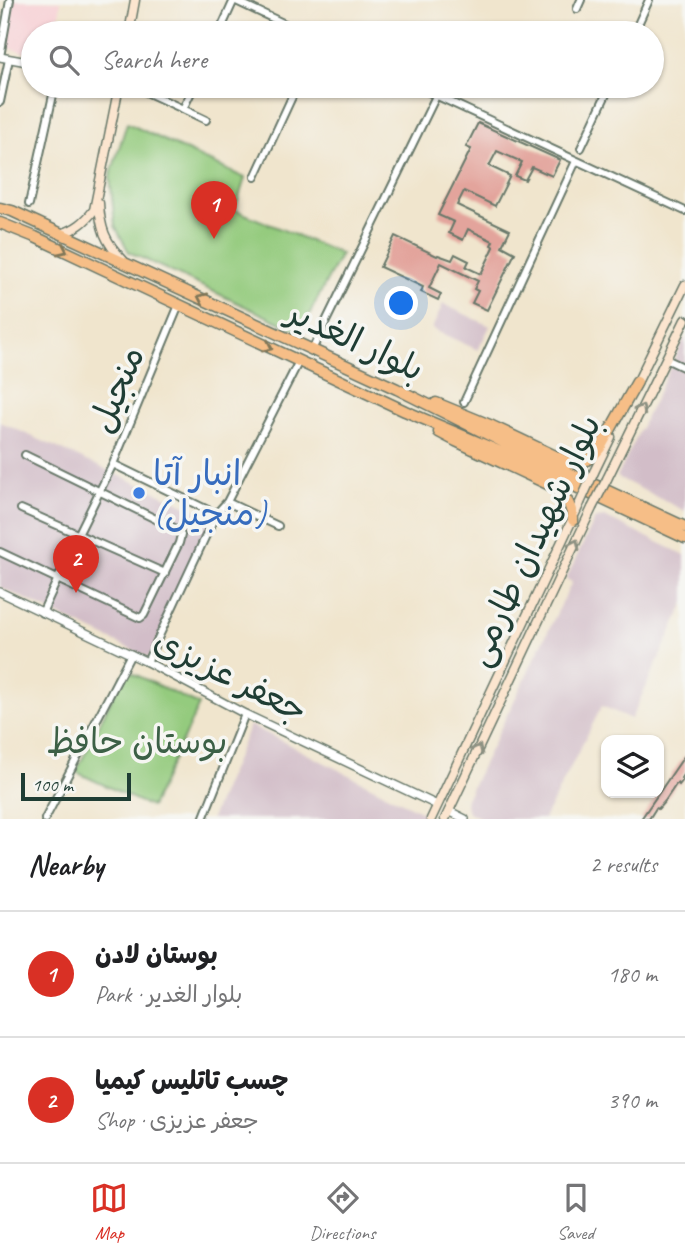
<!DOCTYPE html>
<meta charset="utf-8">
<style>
body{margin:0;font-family:Caveat,"Playpen Sans Arabic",sans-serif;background:#f2f2f2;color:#202124}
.controls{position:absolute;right:21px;bottom:21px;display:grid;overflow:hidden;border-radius:14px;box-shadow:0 2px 5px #0004}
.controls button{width:63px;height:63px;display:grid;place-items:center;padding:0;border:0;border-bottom:2px solid #e0e0e0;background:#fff;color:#202124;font:35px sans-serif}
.scale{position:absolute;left:21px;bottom:18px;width:110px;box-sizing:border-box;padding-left:7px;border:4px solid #1f3d34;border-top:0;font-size:19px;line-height:24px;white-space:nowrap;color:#1f3d34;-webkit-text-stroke:5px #f6f6f2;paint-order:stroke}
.you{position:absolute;left:402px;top:304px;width:24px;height:24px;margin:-18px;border:5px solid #fff;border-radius:50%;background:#1a73e8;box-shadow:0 0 0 10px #1a73e833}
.badge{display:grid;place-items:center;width:46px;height:46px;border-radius:50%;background:#d93025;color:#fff;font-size:23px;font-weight:700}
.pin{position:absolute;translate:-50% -58px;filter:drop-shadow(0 2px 4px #0008)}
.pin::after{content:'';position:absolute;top:37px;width:24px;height:21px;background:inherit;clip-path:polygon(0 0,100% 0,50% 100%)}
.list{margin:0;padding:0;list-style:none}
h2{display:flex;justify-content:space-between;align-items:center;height:91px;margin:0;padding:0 28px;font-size:30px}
h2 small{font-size:23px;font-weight:400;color:#757577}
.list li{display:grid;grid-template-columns:46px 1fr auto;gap:21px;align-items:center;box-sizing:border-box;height:126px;padding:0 28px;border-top:2px solid #e0e0e0}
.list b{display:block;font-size:26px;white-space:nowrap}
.list p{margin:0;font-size:23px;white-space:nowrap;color:#757577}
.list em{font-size:23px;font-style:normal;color:#757577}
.icon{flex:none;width:38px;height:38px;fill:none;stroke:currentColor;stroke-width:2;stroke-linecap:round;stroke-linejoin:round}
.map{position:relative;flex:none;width:685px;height:819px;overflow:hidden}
.search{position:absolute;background:#fff;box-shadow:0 2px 5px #0004;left:21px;right:21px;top:21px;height:77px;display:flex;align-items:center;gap:18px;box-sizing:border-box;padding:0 24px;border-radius:38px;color:#757577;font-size:26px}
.sheet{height:343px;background:#fff}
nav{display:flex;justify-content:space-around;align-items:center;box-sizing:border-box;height:98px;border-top:2px solid #e0e0e0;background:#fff;font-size:19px;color:#757577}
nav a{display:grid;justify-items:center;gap:4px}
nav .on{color:#d93025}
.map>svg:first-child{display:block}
.built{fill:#f7cfd4}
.industrial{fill:#d2bdc8}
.green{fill:#94cb7e;stroke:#5a8459;stroke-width:2}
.building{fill:#e3a49c}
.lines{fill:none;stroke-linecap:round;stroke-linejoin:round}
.minor-casing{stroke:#68786a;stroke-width:10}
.tertiary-casing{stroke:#68786a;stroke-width:10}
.secondary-casing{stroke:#68786a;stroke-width:11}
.primary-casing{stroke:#68786a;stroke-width:13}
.minor{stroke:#fff;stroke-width:6}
.tertiary{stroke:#fff;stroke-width:7}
.secondary{stroke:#fbe5cf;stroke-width:8}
.primary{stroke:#f6be87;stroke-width:10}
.secondary-bridge-casing{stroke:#68786a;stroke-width:11;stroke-linecap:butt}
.secondary-bridge{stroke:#fbe5cf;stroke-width:8}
.oneway{stroke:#807759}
.oneway2{stroke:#8d9182}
.shop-dot{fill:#3f7fe0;stroke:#f6f6f2;stroke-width:2.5}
.labels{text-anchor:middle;stroke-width:7;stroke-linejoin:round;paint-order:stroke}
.street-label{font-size:35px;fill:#1f3d34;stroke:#f6f6f2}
.shop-label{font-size:35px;fill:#366cbe;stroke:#f6f6f2;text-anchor:start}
.park-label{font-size:35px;fill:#3c6046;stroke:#f6f6f2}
</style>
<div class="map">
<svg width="685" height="819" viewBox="0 0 685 819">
<rect width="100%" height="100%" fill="#f6f6f2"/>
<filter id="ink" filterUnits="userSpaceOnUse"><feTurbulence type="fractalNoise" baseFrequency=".0143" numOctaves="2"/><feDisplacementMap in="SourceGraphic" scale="14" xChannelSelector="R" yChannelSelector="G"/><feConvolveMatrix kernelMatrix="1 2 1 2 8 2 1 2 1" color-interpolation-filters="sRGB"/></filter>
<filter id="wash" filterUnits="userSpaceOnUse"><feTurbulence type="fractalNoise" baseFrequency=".00686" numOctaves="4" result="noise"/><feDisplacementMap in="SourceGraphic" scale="28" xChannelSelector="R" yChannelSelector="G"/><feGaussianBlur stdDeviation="1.57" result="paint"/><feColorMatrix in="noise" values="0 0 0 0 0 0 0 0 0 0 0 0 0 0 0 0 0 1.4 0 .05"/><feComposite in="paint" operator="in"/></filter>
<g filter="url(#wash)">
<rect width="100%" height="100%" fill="#f0e5cd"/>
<path class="built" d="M14 0 61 1 57 33H33V54L4 47Z"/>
<path class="industrial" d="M443 304 490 326 478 350 432 329Z
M685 337V511L617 477Z
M0 422 214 518 149 658 0 587Z
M604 517 685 555V602L631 719 602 706 544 819H483L468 812 465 801 572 582 566 579 595 519Z
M250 725 424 813 421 819H211Z"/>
<path class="green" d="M127 123 245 178 235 210 341 254 300 332 129 252 115 226 110 177Z
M130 672 199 705 151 807 76 772 123 675Z"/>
<g id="blocks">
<path class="building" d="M478 123 560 160 552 176 532 167 525 180 515 176 522 162 497 151 489 166 510 176 495 206 464 191 457 205 510 230 502 246 515 253 487 310 472 303 478 291 474 289 478 281 441 263 429 288 441 294 438 300 421 292 423 287 380 267 395 236 437 256 438 255 452 260 455 254 469 261 466 267 481 274 494 247 491 245 493 241 468 229 463 240 449 233 454 222 438 215 471 149 466 147Z
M685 755V772L681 778 683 780 679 785 677 783 665 801 658 809 656 808 649 819H641Z"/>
</g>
</g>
<g filter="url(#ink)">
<use href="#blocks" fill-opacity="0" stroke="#68786a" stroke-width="2"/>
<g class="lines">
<g class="minor-casing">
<path id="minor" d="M234 0 304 33
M577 9 581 0
M219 33 234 0
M634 33 649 0
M0 57 10 0
M133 86 183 109 194 86
M416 86 685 211
M0 102 9 59
M183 109 206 120
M581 148 610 86
M255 177 297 86
M29 204 55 86
M179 305 113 464 216 514
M312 350 436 96
M666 359 685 368
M464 402 576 161
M227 502 278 526
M21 509 165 573
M0 552 140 618 144 615 179 543 181 535 174 528 25 455
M42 613 78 535 113 464
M147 662 216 514 227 502 299 361
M45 819 131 654
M203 819 245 714"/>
</g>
<g class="tertiary-casing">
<path id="tertiary" d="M0 57 33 63
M0 592 147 662 245 714 437 805
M449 811 465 819"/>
</g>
<g class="secondary-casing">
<path id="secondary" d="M129 33 135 0
M99 203C100 228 105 242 123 260
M61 234C76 229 85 222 94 210L119 86
M635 387 685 285
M594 472 611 437
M607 479 685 320
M431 819 580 503
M445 819 592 508"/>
</g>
<g class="primary-casing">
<path id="primary" d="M0 208 12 211 397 389 509 445 685 527
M0 223 35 237 405 411 508 455 685 538
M436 403 492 426 568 462C583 465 591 459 600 448L637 382
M439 432 456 441 552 486C565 494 571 504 573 520"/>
</g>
<use href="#minor" class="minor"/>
<use href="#tertiary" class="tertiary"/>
<use href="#secondary" class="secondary"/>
<use href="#primary" class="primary"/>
<g class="secondary-bridge-casing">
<path id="secondary-bridge" d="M580 503 594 472
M592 508 607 479"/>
</g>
<use href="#secondary-bridge" class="secondary-bridge"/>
</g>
<defs><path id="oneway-chevron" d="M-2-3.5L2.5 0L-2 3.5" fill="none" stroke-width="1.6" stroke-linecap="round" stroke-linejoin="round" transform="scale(1.75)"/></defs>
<g class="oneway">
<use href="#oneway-chevron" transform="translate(63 250) rotate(25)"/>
<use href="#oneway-chevron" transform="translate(202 298) rotate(-155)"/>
<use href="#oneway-chevron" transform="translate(268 347) rotate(25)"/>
</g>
<g class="oneway2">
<use href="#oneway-chevron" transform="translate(641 409) rotate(-63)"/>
<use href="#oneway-chevron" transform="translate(575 544) rotate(-65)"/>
<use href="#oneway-chevron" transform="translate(478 749) rotate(-65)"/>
</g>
</g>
<circle class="shop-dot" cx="139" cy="493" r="7"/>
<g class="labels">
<g class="street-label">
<text transform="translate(356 340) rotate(25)" y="12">بلوار الغدیر</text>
<text transform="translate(116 389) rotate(-67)" y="12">منجیل</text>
<text transform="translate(533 540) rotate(-65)" y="12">بلوار شهیدان طارمی</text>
<text transform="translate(231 675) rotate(27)" y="12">جعفر عزیزی</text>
</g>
<g class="shop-label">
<text x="153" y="485">انبار آتا<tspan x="153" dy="40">(منجیل)</tspan></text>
</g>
<g class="park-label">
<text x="137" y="753">بوستان حافظ</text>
</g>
</g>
</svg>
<div class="controls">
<button><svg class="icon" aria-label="layers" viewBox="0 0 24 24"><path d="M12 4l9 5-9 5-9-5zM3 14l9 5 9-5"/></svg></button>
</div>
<div class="scale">100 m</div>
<div class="you"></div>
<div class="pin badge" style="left:214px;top:239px">1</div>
<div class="pin badge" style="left:76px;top:593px">2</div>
<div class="search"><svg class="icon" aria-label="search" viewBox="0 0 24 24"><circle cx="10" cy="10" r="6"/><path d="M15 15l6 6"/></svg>Search here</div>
</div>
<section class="sheet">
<h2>Nearby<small>2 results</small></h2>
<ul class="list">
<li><span class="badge">1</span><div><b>بوستان لادن</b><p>Park · بلوار الغدیر</p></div><em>180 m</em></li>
<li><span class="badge">2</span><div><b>چسب تاتلیس کیمیا</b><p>Shop · جعفر عزیزی</p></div><em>390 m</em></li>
</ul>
</section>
<nav>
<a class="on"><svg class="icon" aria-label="map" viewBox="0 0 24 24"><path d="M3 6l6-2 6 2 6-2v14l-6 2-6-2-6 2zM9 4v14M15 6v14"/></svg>Map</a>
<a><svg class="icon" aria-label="directions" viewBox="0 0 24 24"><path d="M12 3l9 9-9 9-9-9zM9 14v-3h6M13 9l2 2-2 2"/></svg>Directions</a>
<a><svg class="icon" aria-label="saved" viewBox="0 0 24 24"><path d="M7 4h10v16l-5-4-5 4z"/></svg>Saved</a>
</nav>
